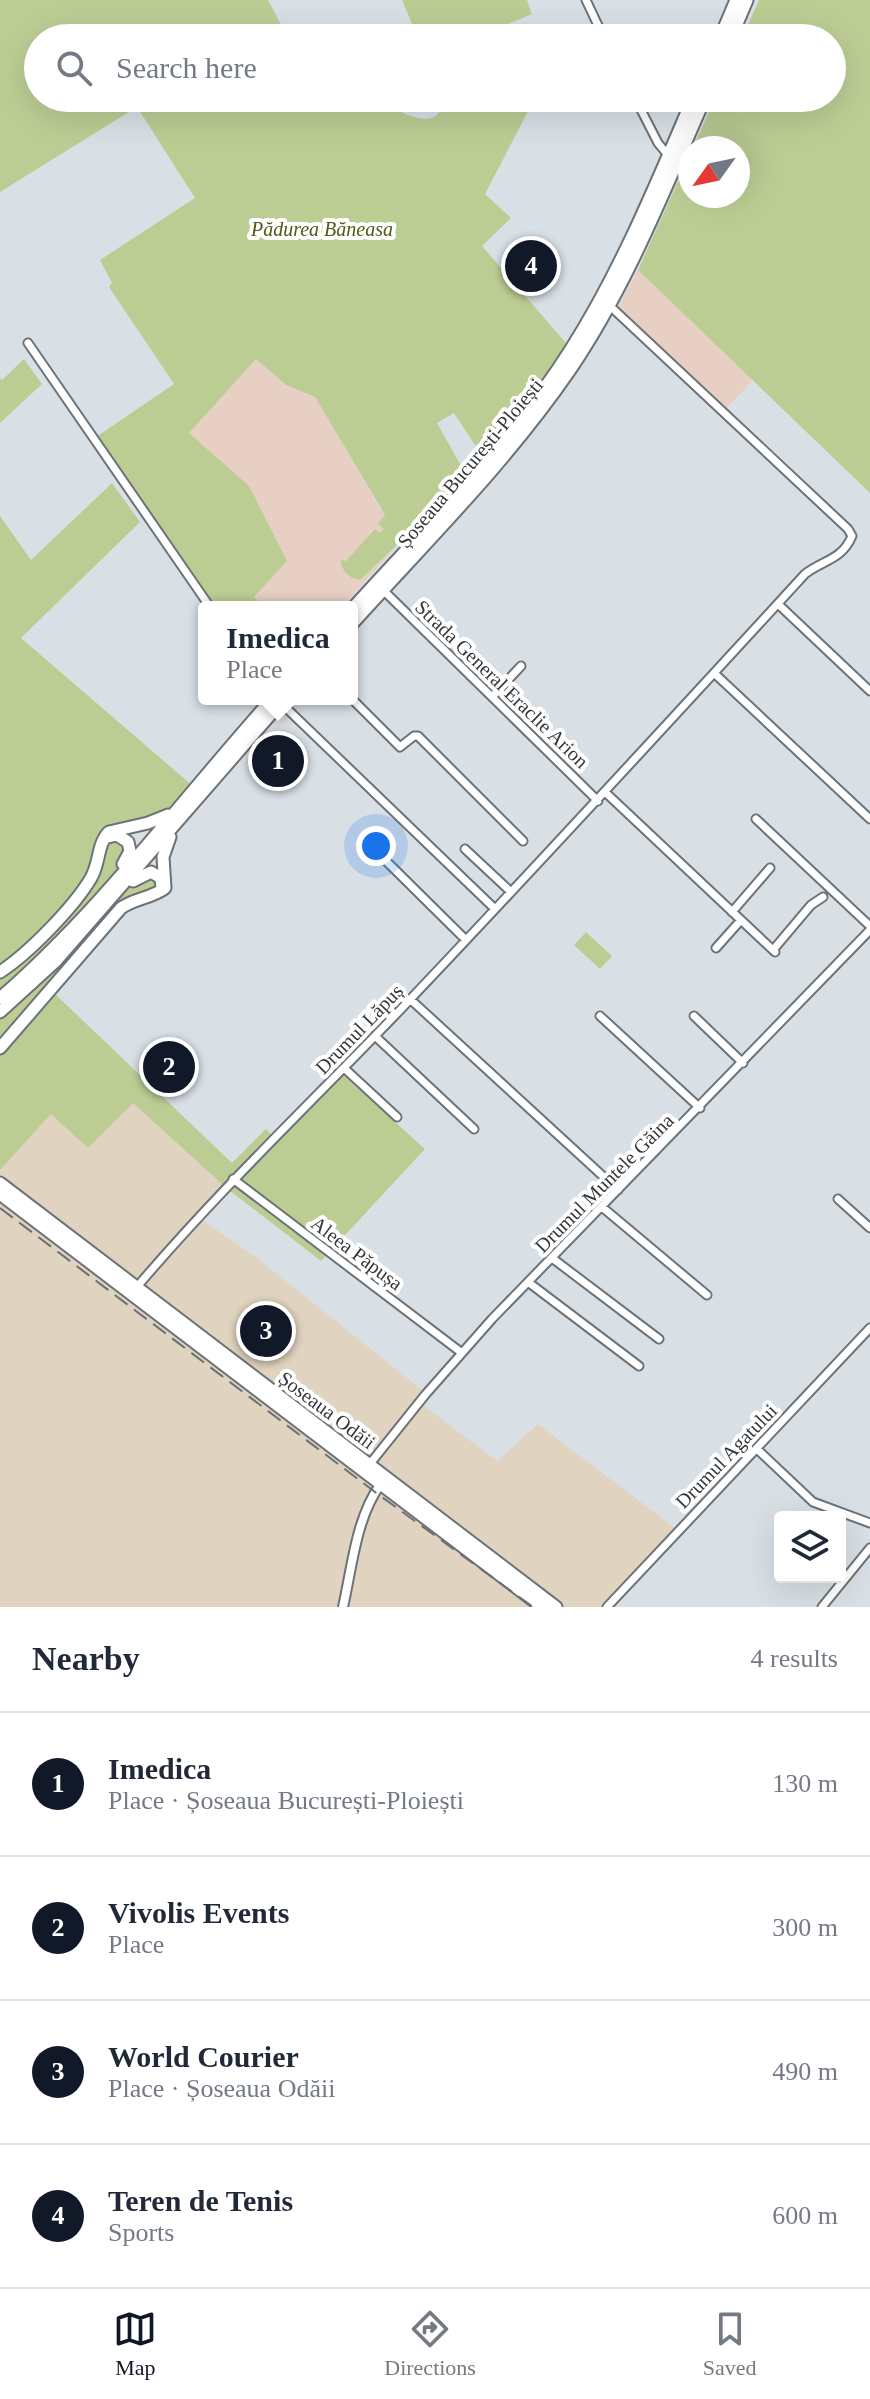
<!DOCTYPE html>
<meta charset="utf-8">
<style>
body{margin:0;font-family:Georgia,serif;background:#f2f2f3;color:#1f2937}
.controls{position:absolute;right:24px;bottom:24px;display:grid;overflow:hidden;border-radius:8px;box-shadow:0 8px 32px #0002}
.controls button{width:72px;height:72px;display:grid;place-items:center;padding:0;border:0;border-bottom:2px solid #e0e1e3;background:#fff;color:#1f2937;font:40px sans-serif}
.compass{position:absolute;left:678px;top:136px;width:72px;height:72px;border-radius:50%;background:#fff;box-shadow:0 8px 32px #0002;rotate:237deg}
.you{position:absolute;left:376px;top:846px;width:28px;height:28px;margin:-20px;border:6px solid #fff;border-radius:50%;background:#1a73e8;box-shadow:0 0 0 12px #1a73e833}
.badge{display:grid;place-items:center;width:52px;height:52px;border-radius:50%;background:#111827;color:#fff;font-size:26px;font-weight:700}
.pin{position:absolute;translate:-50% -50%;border:4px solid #fff;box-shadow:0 2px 8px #0006}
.popup{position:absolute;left:198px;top:601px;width:160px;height:104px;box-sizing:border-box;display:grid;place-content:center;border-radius:8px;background:#fff;filter:drop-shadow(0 2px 6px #0005);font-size:26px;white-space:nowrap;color:#747a83}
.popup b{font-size:30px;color:#1f2937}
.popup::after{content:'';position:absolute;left:50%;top:100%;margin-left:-16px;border:16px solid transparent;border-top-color:#fff}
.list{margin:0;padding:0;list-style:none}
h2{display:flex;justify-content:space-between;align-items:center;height:104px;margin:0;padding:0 32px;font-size:34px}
h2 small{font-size:26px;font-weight:400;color:#747a83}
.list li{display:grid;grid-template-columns:52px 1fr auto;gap:24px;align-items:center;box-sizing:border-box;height:144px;padding:0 32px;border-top:2px solid #e0e1e3}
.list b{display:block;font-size:30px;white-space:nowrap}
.list p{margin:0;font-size:26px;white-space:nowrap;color:#747a83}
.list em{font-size:26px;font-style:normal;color:#747a83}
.icon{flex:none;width:44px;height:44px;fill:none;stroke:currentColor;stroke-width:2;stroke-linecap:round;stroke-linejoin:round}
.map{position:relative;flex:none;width:870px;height:1607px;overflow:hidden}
.search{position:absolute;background:#fff;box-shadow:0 8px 32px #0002;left:24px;right:24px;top:24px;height:88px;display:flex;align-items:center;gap:20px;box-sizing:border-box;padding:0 28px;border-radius:44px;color:#747a83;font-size:30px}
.sheet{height:680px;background:#fff}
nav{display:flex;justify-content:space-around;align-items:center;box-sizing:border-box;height:112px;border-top:2px solid #e0e1e3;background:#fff;font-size:22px;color:#747a83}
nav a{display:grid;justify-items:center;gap:4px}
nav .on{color:#111827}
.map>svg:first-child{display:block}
.commercial{fill:#e7cfc4}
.industrial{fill:#e0d3bf}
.green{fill:#bccd94}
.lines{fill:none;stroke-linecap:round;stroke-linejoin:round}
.minor-casing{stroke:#6c7378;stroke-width:11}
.tertiary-casing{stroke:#6c7378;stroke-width:12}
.primary-casing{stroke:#6c7378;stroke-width:15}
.trunk-casing{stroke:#6c7378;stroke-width:15}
.minor{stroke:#fff;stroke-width:7}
.tertiary{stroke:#fff;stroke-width:8}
.primary{stroke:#fff;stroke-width:11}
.trunk{stroke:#fff;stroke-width:11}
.rail{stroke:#6c7074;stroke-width:2;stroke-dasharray:16 8;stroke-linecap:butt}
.labels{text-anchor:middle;stroke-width:8;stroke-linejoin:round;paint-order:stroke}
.park-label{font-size:20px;font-style:italic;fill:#4c5c17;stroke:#fff}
.street-label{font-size:20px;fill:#35373a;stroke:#fff}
</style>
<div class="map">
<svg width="870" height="1607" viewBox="0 0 870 1607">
<rect width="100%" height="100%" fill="#d9e0e5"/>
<path class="commercial" d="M638 270 753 380 723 412 617 309Z
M255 358 286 385 315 397 400 542 342 607H264L254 598 189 433Z"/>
<path class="industrial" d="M133 1103 225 1187 198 1217 258 1259 422 1390 416 1400 497 1461 538 1424 680 1532 610 1607H0V1170L51 1114Z"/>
<path class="green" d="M0 0H268L288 38H38V98H377C395 110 442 138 443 98H535L485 194 511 218 482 246 571 349 485 460 454 413 437 423 464 471 400 542 361 579C351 581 340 569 341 560L346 561 375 529 380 533 384 529 378 524 385 515 315 397 286 385 256 359 189 433 249 486 287 561 254 597 264 607H213L96 437 174 384 109 287 112 283 100 260 195 198 137 107 0 192Z
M402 0H527L532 14 474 38H418Z
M759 0H870V493L638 270 690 155V196H738V148H693L715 98H832V38H742Z
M539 247 551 262 523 285 511 271Z
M24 359 42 384 0 423V378L2 380Z
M112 483 140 522 21 638 194 787 172 813 114 835 130 851 111 883 0 998V516L31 560Z
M147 873 163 885 132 902 52 991 232 1163 266 1129 275 1138 340 1072 425 1149 321 1261 225 1187 133 1103 88 1148 51 1114 0 1170V1012L120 890Z
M586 932 612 956 600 969 574 945Z"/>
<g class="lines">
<g class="minor-casing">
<path id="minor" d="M586 0 604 38
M635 98 658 143 668 155
M28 343 210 607
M383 590 598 801
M778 604 870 691
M714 673 870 819
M492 697 521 666
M352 699 400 747 414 736H418L523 841
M281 703 495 909
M605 792 775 952
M756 819 870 926
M465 849 511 892
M379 854 466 940
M732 912 770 868
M716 948 741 920
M773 950 811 905 823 897
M410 999 618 1190
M600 1016 700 1108
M694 1016 743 1063
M375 1036 474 1129
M344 1068 397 1117
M233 1179 462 1353
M838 1199 870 1228
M602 1207 707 1295
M552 1258 659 1339
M528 1282 639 1366
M136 1288C219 1190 313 1101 402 1008 538 865 671 720 805 574 823 560 842 560 852 536L848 529 610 306
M757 1449 813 1502 870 1523
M369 1465 425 1395 492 1319 870 930
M607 1607 870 1328
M822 1607 870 1548"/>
</g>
<g class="tertiary-casing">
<path id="tertiary" d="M343 1607C352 1568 356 1518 380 1485"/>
</g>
<g class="primary-casing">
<path id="primary" d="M0 1183 556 1607
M0 1194 542 1607"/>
</g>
<g class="trunk-casing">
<path id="trunk" d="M720 38 736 0
M731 38 747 0
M352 609C426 527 512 443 571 349 621 270 656 184 693 98
M352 624C426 542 507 462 570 370 627 286 664 191 705 98
M108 837 117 835 128 842 130 851 123 864
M133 881 151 872 161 878 162 889
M0 972C28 954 74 907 91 878 100 863 97 844 109 832L148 823 168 815
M0 998C101 911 183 798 272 699
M0 1012 56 961 284 699
M0 1048 121 908C135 898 152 898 165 888L163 857 170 837"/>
</g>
<use href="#minor" class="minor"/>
<use href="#tertiary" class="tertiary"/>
<use href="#primary" class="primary"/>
<use href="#trunk" class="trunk"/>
<path class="rail" d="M0 1208 375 1492 533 1607"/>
</g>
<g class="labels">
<g class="park-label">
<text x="322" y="236">Pădurea Băneasa</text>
</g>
<g class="street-label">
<text transform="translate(470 463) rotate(-50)" y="7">Șoseaua București-Ploiești</text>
<text transform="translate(502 684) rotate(44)" y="7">Strada General Eraclie Arion</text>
<text transform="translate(359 1029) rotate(-46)" y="7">Drumul Lăpuș</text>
<text transform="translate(604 1183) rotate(-45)" y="7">Drumul Muntele Găina</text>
<text transform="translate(357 1253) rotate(37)" y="7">Aleea Păpușa</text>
<text transform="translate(327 1410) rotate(37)" y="7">Șoseaua Odăii</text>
<text transform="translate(726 1456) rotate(-46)" y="7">Drumul Agatului</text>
</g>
</g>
</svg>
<div class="controls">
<button><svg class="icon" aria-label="layers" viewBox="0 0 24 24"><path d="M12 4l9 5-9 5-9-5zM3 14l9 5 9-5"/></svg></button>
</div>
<svg class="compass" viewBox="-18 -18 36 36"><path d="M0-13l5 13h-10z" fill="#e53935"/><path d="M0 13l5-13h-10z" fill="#747a83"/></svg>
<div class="you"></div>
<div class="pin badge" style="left:278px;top:761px">1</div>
<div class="popup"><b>Imedica</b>Place</div>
<div class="pin badge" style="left:169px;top:1067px">2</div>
<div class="pin badge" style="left:266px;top:1331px">3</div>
<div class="pin badge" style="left:531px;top:266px">4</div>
<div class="search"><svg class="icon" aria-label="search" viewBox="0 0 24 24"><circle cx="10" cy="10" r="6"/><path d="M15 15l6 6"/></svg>Search here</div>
</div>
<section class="sheet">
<h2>Nearby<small>4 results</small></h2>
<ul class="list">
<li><span class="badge">1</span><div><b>Imedica</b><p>Place · Șoseaua București-Ploiești</p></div><em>130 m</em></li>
<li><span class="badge">2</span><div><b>Vivolis Events</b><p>Place</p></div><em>300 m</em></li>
<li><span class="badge">3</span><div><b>World Courier</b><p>Place · Șoseaua Odăii</p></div><em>490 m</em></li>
<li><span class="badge">4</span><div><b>Teren de Tenis</b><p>Sports</p></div><em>600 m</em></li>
</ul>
</section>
<nav>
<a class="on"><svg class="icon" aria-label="map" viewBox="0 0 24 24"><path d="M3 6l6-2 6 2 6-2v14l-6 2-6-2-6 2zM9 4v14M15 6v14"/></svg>Map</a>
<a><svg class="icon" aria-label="directions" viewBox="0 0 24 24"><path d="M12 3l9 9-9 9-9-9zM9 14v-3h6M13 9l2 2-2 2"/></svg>Directions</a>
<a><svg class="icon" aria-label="saved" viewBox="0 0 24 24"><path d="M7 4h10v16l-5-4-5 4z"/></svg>Saved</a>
</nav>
